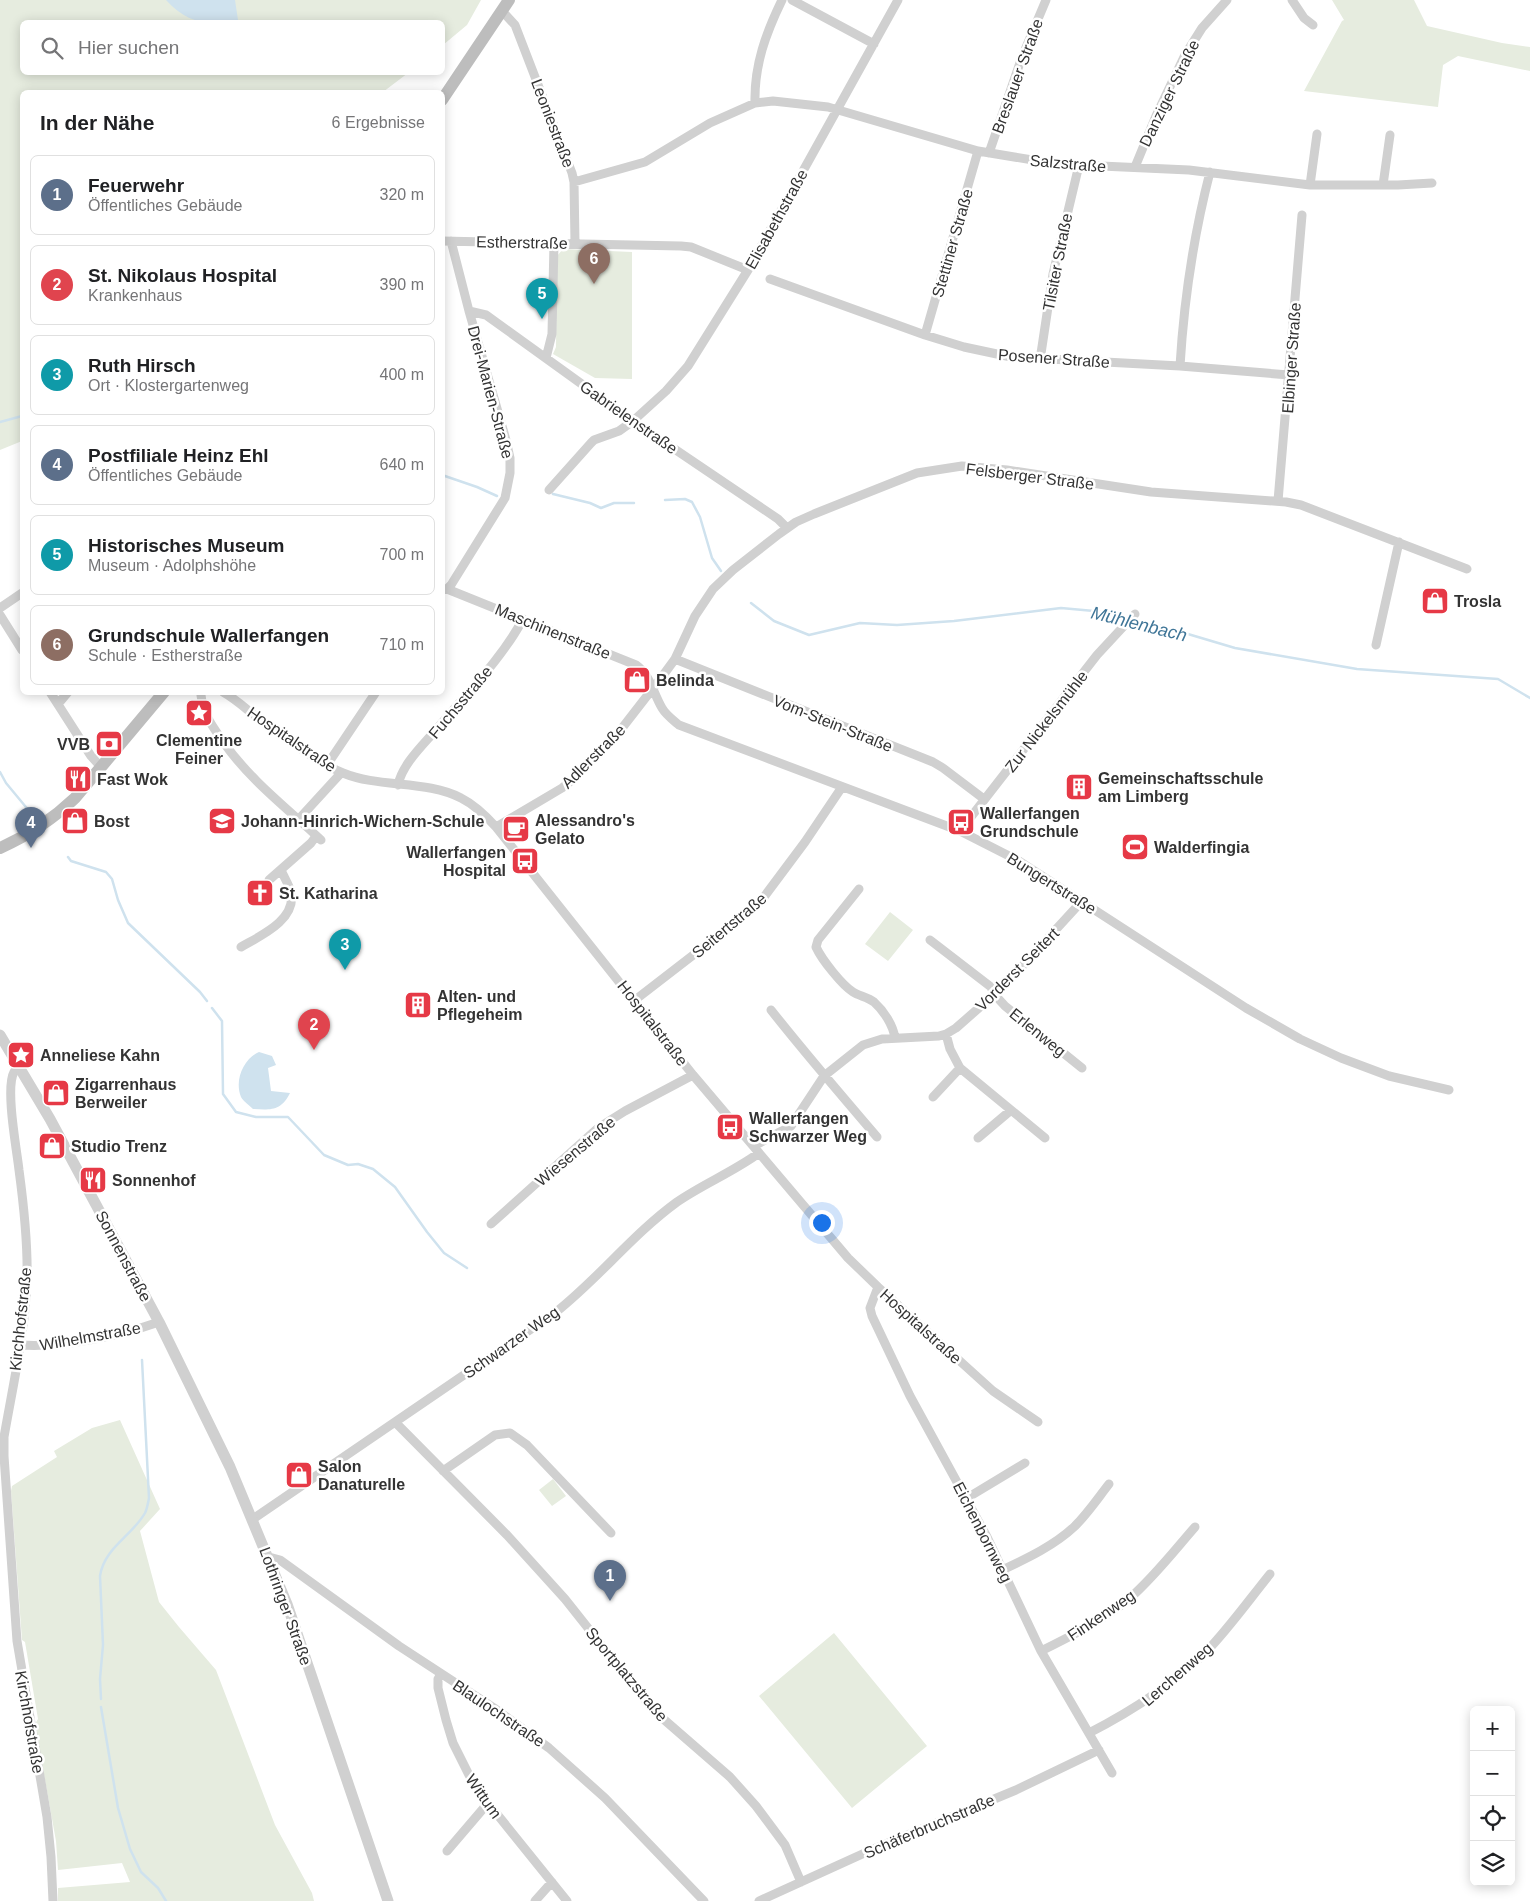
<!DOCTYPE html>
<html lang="de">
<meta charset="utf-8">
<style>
body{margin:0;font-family:Arial,sans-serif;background:#f2f2f2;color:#202124}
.controls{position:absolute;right:15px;bottom:15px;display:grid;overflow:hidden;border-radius:8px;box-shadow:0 2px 12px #0003}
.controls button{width:45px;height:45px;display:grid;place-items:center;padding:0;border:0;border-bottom:1px solid #e0e0e0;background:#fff;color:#202124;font:25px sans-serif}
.you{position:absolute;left:821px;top:1222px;width:18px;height:18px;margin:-12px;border:4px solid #fff;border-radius:50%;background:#1a73e8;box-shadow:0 0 0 8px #1a73e833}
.badge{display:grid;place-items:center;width:32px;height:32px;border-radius:50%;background:#2563eb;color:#fff;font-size:16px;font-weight:700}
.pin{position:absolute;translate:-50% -41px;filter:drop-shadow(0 1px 2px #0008)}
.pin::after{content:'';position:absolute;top:26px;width:18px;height:15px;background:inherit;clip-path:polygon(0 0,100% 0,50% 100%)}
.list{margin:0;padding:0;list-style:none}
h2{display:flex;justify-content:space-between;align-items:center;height:65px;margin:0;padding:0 20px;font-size:21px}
h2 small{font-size:16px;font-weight:400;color:#757577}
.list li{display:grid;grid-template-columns:32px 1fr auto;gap:15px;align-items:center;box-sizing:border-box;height:80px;margin:0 10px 10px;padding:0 10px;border:1px solid #e0e0e0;border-radius:8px}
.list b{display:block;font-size:19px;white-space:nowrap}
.list p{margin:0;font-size:16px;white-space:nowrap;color:#757577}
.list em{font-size:16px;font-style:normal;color:#757577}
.icon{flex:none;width:28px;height:28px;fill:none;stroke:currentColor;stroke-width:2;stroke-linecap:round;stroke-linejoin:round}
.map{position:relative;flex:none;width:1530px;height:1901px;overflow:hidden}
.search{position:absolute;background:#fff;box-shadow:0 2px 12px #0003;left:20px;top:20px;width:425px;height:55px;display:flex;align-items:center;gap:12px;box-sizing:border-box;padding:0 18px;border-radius:8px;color:#757577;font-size:19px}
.panel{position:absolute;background:#fff;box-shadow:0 2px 12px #0003;left:20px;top:90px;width:425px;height:605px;border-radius:8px}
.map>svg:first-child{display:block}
.green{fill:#e6ecdf}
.water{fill:#cfe2ee}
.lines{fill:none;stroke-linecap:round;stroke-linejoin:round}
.stream{stroke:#cfe2ee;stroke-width:2.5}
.minor{stroke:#d0d0d0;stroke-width:9}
.tertiary{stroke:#d0d0d0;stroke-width:11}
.secondary{stroke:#bdbdbd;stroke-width:12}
.labels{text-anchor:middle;stroke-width:5;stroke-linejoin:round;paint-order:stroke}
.street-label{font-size:16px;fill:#333;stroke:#fff}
.poi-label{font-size:16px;font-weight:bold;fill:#333;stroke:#fff;text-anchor:start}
.water-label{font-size:18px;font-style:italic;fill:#3f7597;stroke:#fff}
</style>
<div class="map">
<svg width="1530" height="1901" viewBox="0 0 1530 1901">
<rect width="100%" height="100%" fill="#fff"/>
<path class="green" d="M0 0H481L467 25 443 45 442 22H22V72L408 73 383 92H22V441L0 450Z
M1332 0H1414L1427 26 1502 43 1530 47V71L1458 56 1443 65 1438 107 1304 91 1342 21 1344 20Z
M563 249 632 252V379L595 378 553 354 556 347 557 256Z
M890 912 913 930 888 961 865 944Z
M120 1420 160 1509 140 1531 159 1602 179 1627 216 1670 275 1825 312 1893 314 1901H58V1888L130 1882 122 1863 58 1870 56 1841 35 1724 38 1719 25 1642 22 1640 11 1491 12 1486 57 1457 54 1451 92 1428Z
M553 1479 566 1496 552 1506 539 1490Z
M834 1633 927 1746 852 1808 759 1696Z"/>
<path class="water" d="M166 0H235L238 20C208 27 187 23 166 0Z
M259 1052 272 1056 276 1065 268 1068 271 1091 290 1093C281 1111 271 1110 253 1109 249 1105 243 1101 241 1097 234 1080 244 1058 259 1052Z"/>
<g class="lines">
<path class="stream" d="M0 422 22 416
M442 475 477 487 497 496
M553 494 590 503 601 508 614 503H634
M665 500 685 499 692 502 700 517 712 558 721 571
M751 603 774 621 809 635 860 623 897 625 954 621 1061 608 1105 612 1127 618
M1133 619 1161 626 1235 648 1357 669 1498 679 1530 698
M0 772 6 783 35 818
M68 857 71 861 106 872 112 879 118 900 128 923 200 992 207 1001
M212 1008 222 1021 223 1094 236 1112 256 1117H288L324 1155 348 1165 358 1164 373 1169 395 1187 427 1232 444 1253 467 1268
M101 1699 100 1679 103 1645 100 1576C104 1548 132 1536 145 1513 147 1509 148 1503 149 1498L142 1360
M101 1707 118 1808 130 1849 141 1872 158 1888 166 1901"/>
<path class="minor" d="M792 0 874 44
M1292 0 1304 18 1313 25
M502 11 515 25 572 173 574 182 575 243
M755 103C754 65 766 33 782 0
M989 153 1022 57 1046 0
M1135 167 1156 116 1185 55 1202 28 1227 0
M574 182 645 162 710 123 755 103 773 101 828 107 978 151 1057 164 1189 170 1310 185H1398L1432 183
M1310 185 1317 134
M1383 185 1390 135
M442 241 681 246 691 247 748 270
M770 279 925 335 964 347 1011 357 1180 366 1289 375
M469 311 486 315 633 421 778 519 787 528
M925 335 978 151
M546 358 552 334 554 243
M1040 360 1053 274 1079 165
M1180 366C1184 299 1193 238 1210 172
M549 490 591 443 594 440 619 431 633 421 666 391 688 366 748 270 898 0
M1278 501 1302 215
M447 589 451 585 505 498 510 473V458L506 440 469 311 451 241
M442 590 447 589 636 665C651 676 653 693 662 708 666 715 673 720 679 725L960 831 1019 861 1246 1008 1300 1039 1341 1058 1389 1076 1449 1090
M0 608 22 593
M0 615 22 650
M1376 645 1399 542
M675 659 933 762 943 768 984 799
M50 692 91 756 101 767
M223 692C234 698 244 707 254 715 281 734 312 760 343 773 379 788 427 780 461 798 475 805 486 816 496 827L693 1075 848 1258 878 1287 993 1391 1038 1422
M201 695C203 715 213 727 224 743 251 781 287 808 321 840
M58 704 68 692
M327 765 376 692
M398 785C402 765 422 746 435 731 465 695 501 660 523 619
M298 820 341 773
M496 827 562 788 577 776 619 732 664 674 675 659 695 616 713 589 733 570 779 534 796 522 814 514 917 473 962 466 1007 470 1151 492 1286 502 1301 505 1467 569
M960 831 1097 655 1135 614
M269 880 311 843 316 836
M859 889 818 940 816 947C822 960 842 985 853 992 859 996 868 997 874 1002 884 1011 893 1025 895 1038
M930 940 991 987 994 994 1005 1006 1082 1068
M241 947C260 936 297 920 291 892 289 885 284 877 281 870
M635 1000 758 905 805 842 842 787
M771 1010C805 1053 841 1095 877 1137
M946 1034 950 1049 960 1068 1045 1138
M19 1067C18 1068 14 1071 14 1072 5 1088 17 1151 19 1170 24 1207 28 1243 27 1280 25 1333 13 1385 4 1437V1456L17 1641 47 1817 51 1857 53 1901
M933 1097 960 1068
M978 1138 1010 1111
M754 1146 791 1126 824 1076 863 1045 882 1039 939 1036 946 1034 956 1028 1005 985 1082 901
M491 1224 598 1128 625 1111 693 1075
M878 1287 870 1308 872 1316 910 1396 987 1537 1041 1651 1112 1773
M20 1345C62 1348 119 1336 159 1322
M395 1422 507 1535 565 1599 653 1710 730 1777 756 1806 785 1845 801 1882
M443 1471 495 1435 510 1433 527 1445 611 1533
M967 1498 1025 1463
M253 1519 556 1312C599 1278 633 1234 677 1202 703 1184 733 1172 759 1153
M269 1557 280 1560 399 1646 494 1708 549 1748 605 1798 704 1901
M1002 1570C1028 1558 1055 1545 1075 1526 1088 1513 1098 1498 1109 1484
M1041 1651C1071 1636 1104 1620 1130 1598 1154 1577 1174 1551 1195 1527
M441 1674 438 1679V1688L446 1720 453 1743 469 1775 488 1803 567 1901
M1089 1733C1132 1711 1171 1686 1206 1652 1229 1628 1249 1600 1270 1574
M447 1851 488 1803
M535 1901 552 1882
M759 1901 869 1851 1016 1790 1099 1750"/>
<path class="tertiary" d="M0 1035 50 1119 159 1322 230 1467 287 1604 388 1901"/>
<path class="secondary" d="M442 100 509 0
M0 848C29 835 52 820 75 798L164 692"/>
</g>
<defs>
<g id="shop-square" transform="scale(1.4375)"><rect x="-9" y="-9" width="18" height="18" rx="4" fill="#e63946" stroke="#fff"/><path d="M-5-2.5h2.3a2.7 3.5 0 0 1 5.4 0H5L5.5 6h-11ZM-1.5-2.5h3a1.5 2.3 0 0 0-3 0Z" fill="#fff"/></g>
<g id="sight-square" transform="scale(1.4375)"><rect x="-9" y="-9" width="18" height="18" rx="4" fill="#e63946" stroke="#fff"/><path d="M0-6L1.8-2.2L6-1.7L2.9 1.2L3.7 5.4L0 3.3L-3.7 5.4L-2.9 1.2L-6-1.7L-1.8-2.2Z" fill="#fff"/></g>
<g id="bank-square" transform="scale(1.4375)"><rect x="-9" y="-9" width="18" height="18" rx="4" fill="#e63946" stroke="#fff"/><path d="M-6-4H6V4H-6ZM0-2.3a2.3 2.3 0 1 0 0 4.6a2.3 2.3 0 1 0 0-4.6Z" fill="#fff"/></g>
<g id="restaurant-square" transform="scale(1.4375)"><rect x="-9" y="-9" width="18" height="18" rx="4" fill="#e63946" stroke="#fff"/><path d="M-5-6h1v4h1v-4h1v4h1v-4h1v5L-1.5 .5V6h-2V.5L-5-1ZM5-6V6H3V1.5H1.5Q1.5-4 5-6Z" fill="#fff"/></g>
<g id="building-square" transform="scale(1.4375)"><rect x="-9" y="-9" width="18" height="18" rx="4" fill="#e63946" stroke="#fff"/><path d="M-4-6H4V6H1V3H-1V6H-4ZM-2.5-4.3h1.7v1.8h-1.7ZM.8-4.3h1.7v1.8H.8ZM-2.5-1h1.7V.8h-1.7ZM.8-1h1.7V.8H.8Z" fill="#fff"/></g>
<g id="school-square" transform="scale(1.4375)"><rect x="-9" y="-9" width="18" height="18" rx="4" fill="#e63946" stroke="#fff"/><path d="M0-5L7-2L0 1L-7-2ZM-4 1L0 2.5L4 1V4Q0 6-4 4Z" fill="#fff"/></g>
<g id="bus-square" transform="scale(1.4375)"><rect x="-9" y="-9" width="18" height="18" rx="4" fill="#e63946" stroke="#fff"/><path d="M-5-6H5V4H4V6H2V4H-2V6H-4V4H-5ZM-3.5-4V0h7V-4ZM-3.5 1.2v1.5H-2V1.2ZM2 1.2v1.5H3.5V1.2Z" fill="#fff"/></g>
<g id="cafe-square" transform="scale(1.4375)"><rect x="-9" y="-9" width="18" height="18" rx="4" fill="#e63946" stroke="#fff"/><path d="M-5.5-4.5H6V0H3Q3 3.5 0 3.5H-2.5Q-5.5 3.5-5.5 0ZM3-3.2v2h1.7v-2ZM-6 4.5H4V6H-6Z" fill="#fff"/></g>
<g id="stadium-square" transform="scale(1.4375)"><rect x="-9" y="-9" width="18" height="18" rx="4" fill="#e63946" stroke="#fff"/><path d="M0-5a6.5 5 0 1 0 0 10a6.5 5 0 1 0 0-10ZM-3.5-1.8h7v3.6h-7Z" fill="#fff"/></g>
<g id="church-square" transform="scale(1.4375)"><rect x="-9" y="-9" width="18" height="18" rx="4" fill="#e63946" stroke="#fff"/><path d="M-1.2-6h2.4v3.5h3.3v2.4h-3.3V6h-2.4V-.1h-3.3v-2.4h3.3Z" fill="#fff"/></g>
</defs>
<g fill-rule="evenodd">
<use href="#shop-square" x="1435" y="601"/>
<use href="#shop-square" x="637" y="680"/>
<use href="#sight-square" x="199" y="713"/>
<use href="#bank-square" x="109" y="744"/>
<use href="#restaurant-square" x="78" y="779"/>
<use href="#building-square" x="1079" y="787"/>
<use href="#shop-square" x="75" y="821"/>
<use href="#school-square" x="222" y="821"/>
<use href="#bus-square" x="961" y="822"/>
<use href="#cafe-square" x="516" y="829"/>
<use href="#stadium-square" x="1135" y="847"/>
<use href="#bus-square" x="525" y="861"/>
<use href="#church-square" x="260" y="893"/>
<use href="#building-square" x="418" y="1005"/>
<use href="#sight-square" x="21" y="1055"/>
<use href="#shop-square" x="56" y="1093"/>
<use href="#bus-square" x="730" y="1127"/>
<use href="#shop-square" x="52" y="1146"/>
<use href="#restaurant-square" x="93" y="1180"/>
<use href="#shop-square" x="299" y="1475"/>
</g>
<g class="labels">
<g class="street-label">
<text transform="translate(1017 76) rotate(-70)" y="6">Breslauer Straße</text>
<text transform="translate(1169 93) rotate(-64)" y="6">Danziger Straße</text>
<text transform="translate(553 123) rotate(69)" y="6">Leoniestraße</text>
<text transform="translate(1068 163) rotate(5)" y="6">Salzstraße</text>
<text transform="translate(776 219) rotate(-61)" y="6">Elisabethstraße</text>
<text transform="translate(522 242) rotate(1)" y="6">Estherstraße</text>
<text transform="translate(952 243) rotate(-74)" y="6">Stettiner Straße</text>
<text transform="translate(1057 262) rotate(-79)" y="6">Tilsiter Straße</text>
<text transform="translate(1054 358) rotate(4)" y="6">Posener Straße</text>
<text transform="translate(1291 358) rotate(-86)" y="6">Elbinger Straße</text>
<text transform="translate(491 392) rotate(75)" y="6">Drei-Marien-Straße</text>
<text transform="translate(629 417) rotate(35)" y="6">Gabrielenstraße</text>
<text transform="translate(1030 476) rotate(7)" y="6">Felsberger Straße</text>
<text transform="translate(553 631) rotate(22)" y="6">Maschinenstraße</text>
<text transform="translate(460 702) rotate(-50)" y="6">Fuchsstraße</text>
<text transform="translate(1046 721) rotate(-52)" y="6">Zur Nickelsmühle</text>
<text transform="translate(833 723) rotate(22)" y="6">Vom-Stein-Straße</text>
<text transform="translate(292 739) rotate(34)" y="6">Hospitalstraße</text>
<text transform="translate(593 756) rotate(-45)" y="6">Adlerstraße</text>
<text transform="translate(1052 883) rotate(32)" y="6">Bungertstraße</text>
<text transform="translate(729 925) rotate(-40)" y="6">Seitertstraße</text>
<text transform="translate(1017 969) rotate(-45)" y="6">Vorderst Seitert</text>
<text transform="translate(653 1023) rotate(52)" y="6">Hospitalstraße</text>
<text transform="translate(1038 1032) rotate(39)" y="6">Erlenweg</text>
<text transform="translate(575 1151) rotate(-40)" y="6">Wiesenstraße</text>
<text transform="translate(124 1256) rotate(62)" y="6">Sonnenstraße</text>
<text transform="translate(20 1319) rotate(-84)" y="6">Kirchhofstraße</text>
<text transform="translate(921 1326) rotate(42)" y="6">Hospitalstraße</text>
<text transform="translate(90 1336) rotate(-10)" y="6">Wilhelmstraße</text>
<text transform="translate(511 1342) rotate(-35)" y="6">Schwarzer Weg</text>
<text transform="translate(983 1532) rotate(63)" y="6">Eichenbornweg</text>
<text transform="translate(286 1606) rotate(70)" y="6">Lothringer Straße</text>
<text transform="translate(1101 1615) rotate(-34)" y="6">Finkenweg</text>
<text transform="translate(627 1674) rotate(50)" y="6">Sportplatzstraße</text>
<text transform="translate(1177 1674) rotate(-41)" y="6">Lerchenweg</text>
<text transform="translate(499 1713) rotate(34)" y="6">Blaulochstraße</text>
<text transform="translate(30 1722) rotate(80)" y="6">Kirchhofstraße</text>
<text transform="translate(484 1796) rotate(55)" y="6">Wittum</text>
<text transform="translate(929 1826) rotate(-23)" y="6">Schäferbruchstraße</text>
</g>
<g class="poi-label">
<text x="1454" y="607">Trosla</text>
<text x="656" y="686">Belinda</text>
<text x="199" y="746" text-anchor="middle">Clementine<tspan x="199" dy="18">Feiner</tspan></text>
<text x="90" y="750" text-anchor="end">VVB</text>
<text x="1098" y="784">Gemeinschaftsschule<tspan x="1098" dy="18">am Limberg</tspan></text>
<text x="97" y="785">Fast Wok</text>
<text x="980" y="819">Wallerfangen<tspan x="980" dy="18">Grundschule</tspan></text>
<text x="535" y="826">Alessandro's<tspan x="535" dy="18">Gelato</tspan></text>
<text x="94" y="827">Bost</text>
<text x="241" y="827">Johann-Hinrich-Wichern-Schule</text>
<text x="1154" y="853">Walderfingia</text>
<text x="506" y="858" text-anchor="end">Wallerfangen<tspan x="506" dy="18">Hospital</tspan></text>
<text x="279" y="899">St. Katharina</text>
<text x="437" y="1002">Alten- und<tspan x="437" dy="18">Pflegeheim</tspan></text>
<text x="40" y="1061">Anneliese Kahn</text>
<text x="75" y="1090">Zigarrenhaus<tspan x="75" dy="18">Berweiler</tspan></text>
<text x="749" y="1124">Wallerfangen<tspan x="749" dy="18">Schwarzer Weg</tspan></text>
<text x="71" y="1152">Studio Trenz</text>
<text x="112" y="1186">Sonnenhof</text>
<text x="318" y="1472">Salon<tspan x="318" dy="18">Danaturelle</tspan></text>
</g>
<g class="water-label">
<text transform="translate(1139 624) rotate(14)" y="6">Mühlenbach</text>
</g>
</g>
</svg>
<div class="controls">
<button>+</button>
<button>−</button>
<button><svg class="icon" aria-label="locate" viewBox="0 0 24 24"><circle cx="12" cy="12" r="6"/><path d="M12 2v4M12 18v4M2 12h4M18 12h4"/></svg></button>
<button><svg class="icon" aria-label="layers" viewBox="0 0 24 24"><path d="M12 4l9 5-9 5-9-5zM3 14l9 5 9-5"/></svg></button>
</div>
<div class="you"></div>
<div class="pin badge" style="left:610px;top:1601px;background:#5c6f8a">1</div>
<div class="pin badge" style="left:314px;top:1050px;background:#e0444e">2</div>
<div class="pin badge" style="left:345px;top:970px;background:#0f9aa8">3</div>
<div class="pin badge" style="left:31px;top:848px;background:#5c6f8a">4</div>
<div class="pin badge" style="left:542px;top:319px;background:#0f9aa8">5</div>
<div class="pin badge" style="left:594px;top:284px;background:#8d6e63">6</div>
<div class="search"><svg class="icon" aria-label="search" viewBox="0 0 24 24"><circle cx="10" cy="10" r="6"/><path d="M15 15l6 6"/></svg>Hier suchen</div>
<section class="panel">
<h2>In der Nähe<small>6 Ergebnisse</small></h2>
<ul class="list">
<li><span class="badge" style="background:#5c6f8a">1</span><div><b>Feuerwehr</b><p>Öffentliches Gebäude</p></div><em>320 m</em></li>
<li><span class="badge" style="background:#e0444e">2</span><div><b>St. Nikolaus Hospital</b><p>Krankenhaus</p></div><em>390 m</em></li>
<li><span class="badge" style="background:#0f9aa8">3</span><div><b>Ruth Hirsch</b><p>Ort · Klostergartenweg</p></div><em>400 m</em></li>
<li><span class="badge" style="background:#5c6f8a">4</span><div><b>Postfiliale Heinz Ehl</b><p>Öffentliches Gebäude</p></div><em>640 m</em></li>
<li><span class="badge" style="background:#0f9aa8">5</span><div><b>Historisches Museum</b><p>Museum · Adolphshöhe</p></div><em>700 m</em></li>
<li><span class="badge" style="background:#8d6e63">6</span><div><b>Grundschule Wallerfangen</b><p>Schule · Estherstraße</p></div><em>710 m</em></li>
</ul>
</section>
</div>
